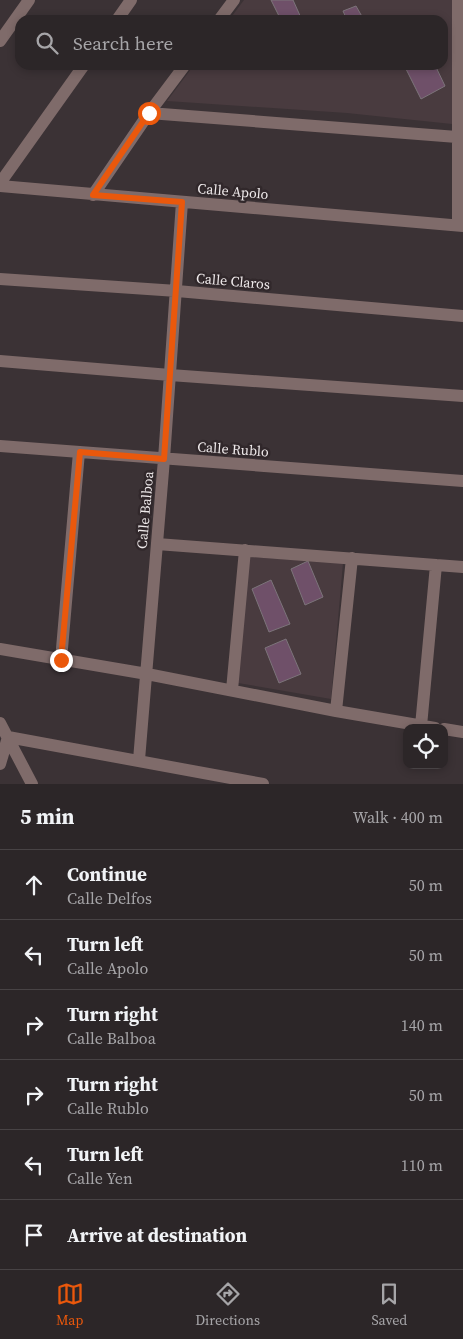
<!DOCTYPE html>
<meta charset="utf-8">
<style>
body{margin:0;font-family:"Source Serif 4",serif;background:#342e30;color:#f1f3f6}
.controls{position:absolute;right:15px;bottom:15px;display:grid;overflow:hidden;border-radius:10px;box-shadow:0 2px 8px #0003}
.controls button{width:45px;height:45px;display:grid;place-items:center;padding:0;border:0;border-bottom:1px solid #484345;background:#2c2628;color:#f1f3f6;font:25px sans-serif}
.stop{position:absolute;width:15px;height:15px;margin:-11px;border:4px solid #ea580c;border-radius:50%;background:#fff}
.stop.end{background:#ea580c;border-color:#fff;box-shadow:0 1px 5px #0008}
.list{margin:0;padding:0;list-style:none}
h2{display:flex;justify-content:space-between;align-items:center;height:65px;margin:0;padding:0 20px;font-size:21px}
h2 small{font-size:16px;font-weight:400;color:#a6a5a8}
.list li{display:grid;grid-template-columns:32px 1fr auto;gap:15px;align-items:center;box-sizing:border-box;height:70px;padding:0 20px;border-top:1px solid #484345}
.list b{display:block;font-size:19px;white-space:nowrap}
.list p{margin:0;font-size:16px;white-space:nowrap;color:#a6a5a8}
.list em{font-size:16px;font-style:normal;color:#a6a5a8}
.icon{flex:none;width:28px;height:28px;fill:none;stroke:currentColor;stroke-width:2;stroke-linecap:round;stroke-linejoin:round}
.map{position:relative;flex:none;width:463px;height:784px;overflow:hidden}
.search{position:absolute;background:#2c2628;box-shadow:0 2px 8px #0003;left:15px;right:15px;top:15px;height:55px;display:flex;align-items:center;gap:12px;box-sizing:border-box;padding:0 18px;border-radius:15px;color:#a6a5a8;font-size:19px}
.sheet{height:485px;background:#2c2628}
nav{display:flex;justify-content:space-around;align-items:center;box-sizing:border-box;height:70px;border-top:1px solid #484345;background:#2c2628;font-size:14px;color:#a6a5a8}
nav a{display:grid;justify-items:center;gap:2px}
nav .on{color:#ea580c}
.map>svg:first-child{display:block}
.built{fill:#493b3f}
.building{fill:#6f5069;stroke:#7c747a}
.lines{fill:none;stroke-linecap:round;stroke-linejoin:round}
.street{stroke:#7f6b6a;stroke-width:12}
.route{stroke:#ea580c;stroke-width:6}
.labels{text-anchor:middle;stroke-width:5;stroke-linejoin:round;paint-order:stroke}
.street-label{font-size:14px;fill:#eee9ea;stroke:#31282b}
</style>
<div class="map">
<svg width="463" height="784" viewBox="0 0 463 784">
<rect width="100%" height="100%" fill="#3b3235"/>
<path class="built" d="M244 0H453L452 124 347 113 167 101 194 65H443V20H229Z
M249 557 343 563 331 699 238 683Z"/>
<path class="building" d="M271 0H293L302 20H281Z
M356 6 364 20H347L343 11Z
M404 65H435L445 86 421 99Z
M308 561 323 597 305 605 291 569Z
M271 580 290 624 269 632 252 589Z
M286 639 301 674 279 683 265 648Z"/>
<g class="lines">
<path class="street" d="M117 20 131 0
M219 20 234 0
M0 41 29 0
M149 113 457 137
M0 183 84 65
M0 186 463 226
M93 195 149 113 185 65
M458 225V0
M0 279 177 291 463 316
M0 361 170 375 463 396
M0 446 463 481
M157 544 463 567
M0 649 147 674 336 711 435 728
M61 660 79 452
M232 690 245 550
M336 711 352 558
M0 723 32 784
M421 726 436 565
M444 729 463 732
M139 760 164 459 182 202
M0 764 8 737 263 784"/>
</g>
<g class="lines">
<path class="route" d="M61 660 80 452 164 459 182 202 93 195 149 113"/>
</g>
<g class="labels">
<g class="street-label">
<text transform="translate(233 191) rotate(5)" y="5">Calle Apolo</text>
<text transform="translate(233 281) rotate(5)" y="5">Calle Claros</text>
<text transform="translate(233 449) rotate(4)" y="5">Calle Rublo</text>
<text transform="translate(145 510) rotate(-85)" y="5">Calle Balboa</text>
</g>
</g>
</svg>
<div class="controls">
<button><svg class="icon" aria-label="locate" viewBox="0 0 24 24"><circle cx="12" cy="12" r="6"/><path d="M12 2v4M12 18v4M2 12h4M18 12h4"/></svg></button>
</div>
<div class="stop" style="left:149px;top:113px"></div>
<div class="stop end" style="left:61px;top:660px"></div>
<div class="search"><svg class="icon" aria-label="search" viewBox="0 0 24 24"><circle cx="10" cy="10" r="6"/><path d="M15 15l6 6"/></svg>Search here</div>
</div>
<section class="sheet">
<h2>5 min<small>Walk · 400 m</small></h2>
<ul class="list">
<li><svg class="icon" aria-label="ahead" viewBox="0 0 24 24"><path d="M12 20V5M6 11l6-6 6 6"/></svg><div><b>Continue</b><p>Calle Delfos</p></div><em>50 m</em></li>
<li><svg class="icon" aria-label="left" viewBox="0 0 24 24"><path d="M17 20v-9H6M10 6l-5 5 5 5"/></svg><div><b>Turn left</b><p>Calle Apolo</p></div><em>50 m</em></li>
<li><svg class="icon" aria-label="right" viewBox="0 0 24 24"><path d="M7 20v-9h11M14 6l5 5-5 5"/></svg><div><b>Turn right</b><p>Calle Balboa</p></div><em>140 m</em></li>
<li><svg class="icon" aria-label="right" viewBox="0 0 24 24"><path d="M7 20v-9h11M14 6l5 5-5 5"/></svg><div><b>Turn right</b><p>Calle Rublo</p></div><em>50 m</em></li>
<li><svg class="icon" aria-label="left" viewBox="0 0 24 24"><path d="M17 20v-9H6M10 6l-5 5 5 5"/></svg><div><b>Turn left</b><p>Calle Yen</p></div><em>110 m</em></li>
<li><svg class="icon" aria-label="arrive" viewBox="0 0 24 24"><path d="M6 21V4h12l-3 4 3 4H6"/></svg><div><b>Arrive at destination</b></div></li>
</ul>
</section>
<nav>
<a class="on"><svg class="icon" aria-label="map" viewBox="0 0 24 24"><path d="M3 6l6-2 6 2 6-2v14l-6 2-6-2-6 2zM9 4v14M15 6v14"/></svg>Map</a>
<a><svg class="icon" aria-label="directions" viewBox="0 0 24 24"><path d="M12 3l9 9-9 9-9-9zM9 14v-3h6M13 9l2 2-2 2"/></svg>Directions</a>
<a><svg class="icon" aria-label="saved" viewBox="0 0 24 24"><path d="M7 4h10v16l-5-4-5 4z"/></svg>Saved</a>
</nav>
